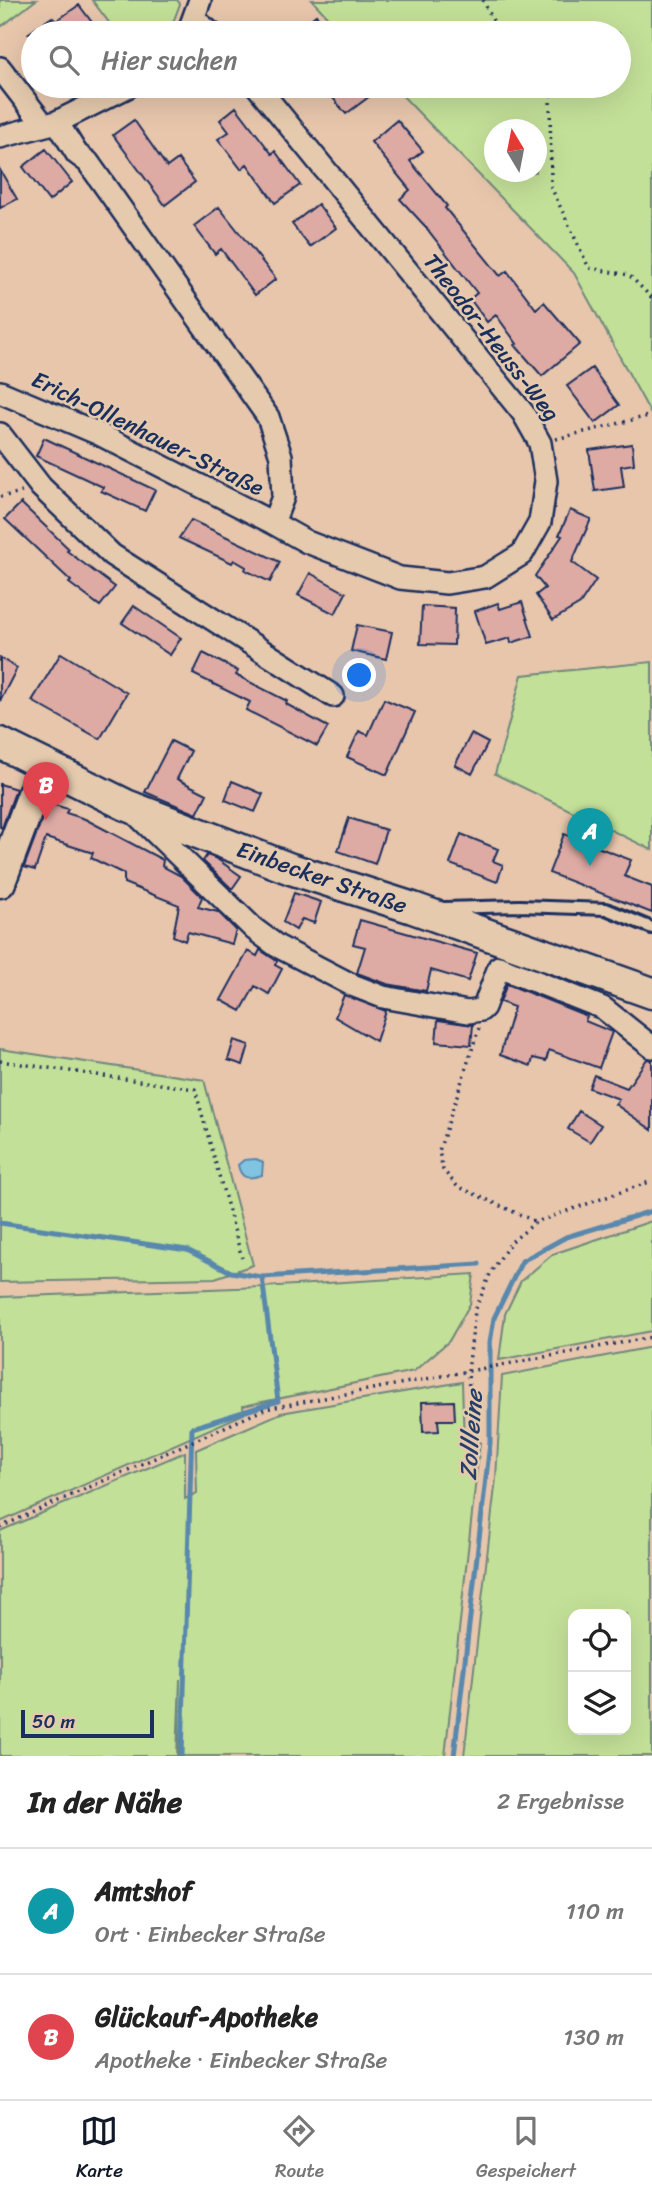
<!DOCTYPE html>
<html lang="de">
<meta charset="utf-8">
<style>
body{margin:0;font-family:Sriracha,sans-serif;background:#f2f2f2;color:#222}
.controls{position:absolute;right:21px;bottom:21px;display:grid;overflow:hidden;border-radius:14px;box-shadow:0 7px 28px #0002}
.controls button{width:63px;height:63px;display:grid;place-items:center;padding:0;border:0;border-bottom:2px solid #e0e0e0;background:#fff;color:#222;font:35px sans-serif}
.compass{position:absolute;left:484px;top:119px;width:63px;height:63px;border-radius:50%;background:#fff;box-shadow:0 7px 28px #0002;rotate:350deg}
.scale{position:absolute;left:21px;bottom:18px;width:133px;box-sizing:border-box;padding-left:7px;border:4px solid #1b2f5e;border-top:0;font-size:19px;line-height:24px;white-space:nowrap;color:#1b2f5e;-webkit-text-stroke:5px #e5caad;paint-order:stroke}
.you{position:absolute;left:360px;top:676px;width:24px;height:24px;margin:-18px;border:5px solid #fff;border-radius:50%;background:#1a73e8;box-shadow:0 0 0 10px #1a73e833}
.badge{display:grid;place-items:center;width:46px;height:46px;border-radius:50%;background:#111827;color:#fff;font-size:23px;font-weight:700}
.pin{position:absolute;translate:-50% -58px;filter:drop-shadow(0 2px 4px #0008)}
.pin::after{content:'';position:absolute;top:37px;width:24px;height:21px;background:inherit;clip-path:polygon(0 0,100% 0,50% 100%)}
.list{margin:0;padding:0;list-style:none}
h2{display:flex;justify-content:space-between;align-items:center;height:91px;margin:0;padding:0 28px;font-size:30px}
h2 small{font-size:23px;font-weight:400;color:#767676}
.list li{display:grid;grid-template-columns:46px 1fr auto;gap:21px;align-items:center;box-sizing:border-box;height:126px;padding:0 28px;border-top:2px solid #e0e0e0}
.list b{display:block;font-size:26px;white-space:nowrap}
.list p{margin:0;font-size:23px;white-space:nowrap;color:#767676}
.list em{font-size:23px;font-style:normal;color:#767676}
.icon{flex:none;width:38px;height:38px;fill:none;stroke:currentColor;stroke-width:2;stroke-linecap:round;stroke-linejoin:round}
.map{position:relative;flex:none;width:652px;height:1756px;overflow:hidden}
.search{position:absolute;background:#fff;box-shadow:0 7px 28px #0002;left:21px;right:21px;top:21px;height:77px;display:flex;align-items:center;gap:18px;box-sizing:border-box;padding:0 24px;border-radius:38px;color:#767676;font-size:26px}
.sheet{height:343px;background:#fff}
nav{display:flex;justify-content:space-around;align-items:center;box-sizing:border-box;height:98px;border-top:2px solid #e0e0e0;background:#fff;font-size:19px;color:#767676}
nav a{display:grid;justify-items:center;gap:4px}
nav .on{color:#111827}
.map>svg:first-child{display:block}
.green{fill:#c3e098;stroke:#6f887b;stroke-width:2;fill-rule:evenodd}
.water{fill:#81c4e2;stroke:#5888ad;stroke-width:2}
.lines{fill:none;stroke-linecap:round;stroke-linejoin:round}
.stream{stroke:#5888ad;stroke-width:5}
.building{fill:#deaaa4;stroke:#1b2f5e;stroke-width:2}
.lane-casing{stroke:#1b2f5e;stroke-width:16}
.street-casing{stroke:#1b2f5e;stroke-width:26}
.secondary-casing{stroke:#1b2f5e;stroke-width:35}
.path{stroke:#1b2f5e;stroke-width:3.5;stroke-dasharray:2 5;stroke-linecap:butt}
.lane{stroke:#e5caad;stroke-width:10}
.street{stroke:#e5caad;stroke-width:21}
.secondary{stroke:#e5caad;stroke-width:30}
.labels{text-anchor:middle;stroke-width:5;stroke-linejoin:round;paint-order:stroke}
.street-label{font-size:23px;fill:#1b2f5e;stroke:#e5caad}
.water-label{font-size:24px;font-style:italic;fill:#253e6b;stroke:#e5caad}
</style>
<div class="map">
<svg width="652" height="1756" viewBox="0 0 652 1756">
<rect width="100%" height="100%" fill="#e7c6ac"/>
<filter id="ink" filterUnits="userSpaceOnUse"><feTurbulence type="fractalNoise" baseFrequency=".0143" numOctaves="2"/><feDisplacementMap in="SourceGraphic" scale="14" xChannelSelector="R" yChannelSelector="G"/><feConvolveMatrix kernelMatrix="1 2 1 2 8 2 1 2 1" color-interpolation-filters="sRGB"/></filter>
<g filter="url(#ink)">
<path class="green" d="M0 0H36L2 26 0 23Z
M92 0H177L180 4 169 33H117Z
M312 0H652V416L574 273 393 86H619V33H342ZM494 130H536V172H494Z
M652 662V850L495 774 522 675Z
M0 1049 204 1080 253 1265 215 1278 0 1282Z
M652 1221V1331L499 1360 505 1314 521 1281 553 1254Z
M474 1274 470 1304 449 1341 414 1371 243 1406 244 1414 0 1522V1297L262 1287Z
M652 1347V1756H464L496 1478 502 1376ZM626 1614V1730H573V1614Z
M462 1382 464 1444 480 1442 445 1756H179L180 1679 177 1756H0V1531L185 1452V1499L197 1493 196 1450 281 1413Z"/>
<path class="water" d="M256 1159 263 1162 262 1175C249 1179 241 1180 238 1165L244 1160Z"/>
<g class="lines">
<path class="stream" d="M0 1223 187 1250 231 1272 262 1277
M182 1756 192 1428 278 1401 262 1277 479 1264
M454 1756 490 1443V1343L494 1318 522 1261 566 1237 652 1211"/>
</g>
<path class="building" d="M79 5 100 33H29L52 17 56 21Z
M316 15 331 33H293Z
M323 86H362L370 96 346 114Z
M236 107 272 154 275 151 300 185 275 203 247 164 241 169 218 139 229 132 220 120Z
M134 120 167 167 178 159 195 182 165 205 113 135Z
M397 120 423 151 410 161 447 206 445 208 500 276 507 271 536 309 544 302 580 344 542 376 515 345 517 344 496 315 487 322 470 299 477 293 424 225 400 199 410 190 371 142Z
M46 149 72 182 49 201 23 167Z
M0 170 17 199 0 208Z
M318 204 336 228 310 247 292 224Z
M219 207 276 279 255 295 221 249 215 254 194 226Z
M592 368 619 405 595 423 567 386Z
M44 438 155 490 145 511 101 491 103 487 36 456Z
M632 444 634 464 621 466 624 487 595 491 589 450Z
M21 503 69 549 67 551 115 587 100 606 69 583 71 581 5 519Z
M570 510 591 519 572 562 596 580 580 604 553 620 536 595 545 588 535 576 562 536 559 535Z
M191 520 280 562 270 582 245 570 246 567 234 560 232 563 179 538Z
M310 573 346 593 335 614 298 595Z
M522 602 533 636 511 643 510 638 486 645 475 611 498 603 500 609Z
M134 606 181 638 170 655 122 623Z
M422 606 455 608 454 645 420 644Z
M357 625 392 632 386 659 351 651Z
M61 653 127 693 100 739 32 701Z
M203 653 238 671 236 675 287 701 286 704 328 727 317 746 246 710 250 702 193 674Z
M0 658 17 668 0 701Z
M384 699 415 712 387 775 347 757 359 731 368 735Z
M471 734 488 743 472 774 455 765Z
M171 741 191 751 177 779 207 794 197 814 145 792Z
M232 781 263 794 255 812 225 800Z
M0 784 16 789 2 828 0 827Z
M48 803 68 809 66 813 85 819 163 860 162 866 181 876 202 897 198 907 218 912 236 930 232 944 188 932 185 941 173 936 179 905 124 883V874L91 858 93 853 46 838 35 870 24 867Z
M349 818 386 830 375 864 338 851Z
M461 834 498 849 493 861 503 865 497 882 450 864Z
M564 834 631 860 624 876 652 887V913L549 873Z
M207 855 217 859 241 876 232 889 203 861Z
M294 893 321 902 314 923 302 919 296 930 283 922Z
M360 920 477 953 468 981 431 970 426 991 387 984 357 973 365 947 353 944Z
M260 950 277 961 275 965 282 969 269 994 255 986 241 1011 221 1000 248 951 257 956Z
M507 984 587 1016 585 1021 612 1032 599 1068 549 1050 546 1061 533 1058 531 1066 500 1055 514 1007 500 1002Z
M344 995 386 1011 376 1041 335 1017Z
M438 1020 473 1025 471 1045 436 1042Z
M234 1040 249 1045 243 1065 228 1060Z
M647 1059 652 1060V1130L615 1104 619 1099 589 1088 594 1075 627 1088Z
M579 1111 601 1125 590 1142 568 1129Z
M454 1401 455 1420H438L439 1431 423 1432 422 1402Z"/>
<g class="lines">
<g class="lane-casing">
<path id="lane" d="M444 908 520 906 606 909 652 928"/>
</g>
<g class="street-casing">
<path id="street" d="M194 19 211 33
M188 33 200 0
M0 68 44 125
M57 122 77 154 88 162 268 417 281 456 283 497 273 523 307 542 400 578 447 583 485 577 522 554 540 522 546 481 540 443 523 413 257 86
M0 137 57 122 129 86
M0 392 97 433 273 523
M0 434 41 487 112 555 333 696
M134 812 254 929 277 946 352 985 383 997 468 1012 481 1010 484 1007 499 967
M499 967 603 1008 652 1047"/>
</g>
<g class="secondary-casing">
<path id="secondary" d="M0 743 126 805 291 869 413 908 652 993
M0 882 44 765"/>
</g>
<path class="path" d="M483 0 499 33
M525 86 550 93 551 187 589 268 629 275 652 298
M550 93 584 86
M556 439 652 415
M0 497 22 492
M479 1028 439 1151 443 1170 457 1186 536 1222
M0 1061 195 1089 242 1258
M472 1441 468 1372 475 1311 490 1274 510 1243 536 1222 652 1181
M0 1527 265 1409 652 1337"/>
<use href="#lane" class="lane"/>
<use href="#street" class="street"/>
<use href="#secondary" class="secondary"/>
</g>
</g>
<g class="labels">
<g class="street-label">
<text transform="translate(492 337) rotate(52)" y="8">Theodor-Heuss-Weg</text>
<text transform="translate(148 433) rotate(26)" y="8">Erich-Ollenhauer-Straße</text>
<text transform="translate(322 877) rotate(19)" y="8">Einbecker Straße</text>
</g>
<g class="water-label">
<text transform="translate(471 1435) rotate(-86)" y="8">Zollleine</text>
</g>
</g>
</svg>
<div class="controls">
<button><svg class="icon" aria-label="locate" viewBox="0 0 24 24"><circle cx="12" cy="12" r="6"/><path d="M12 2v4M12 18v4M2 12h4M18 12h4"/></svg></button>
<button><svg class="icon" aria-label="layers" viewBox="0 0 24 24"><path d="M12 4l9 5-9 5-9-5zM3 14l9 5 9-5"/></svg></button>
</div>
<svg class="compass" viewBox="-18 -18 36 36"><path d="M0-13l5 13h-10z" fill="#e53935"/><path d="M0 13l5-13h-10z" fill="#767676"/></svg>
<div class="scale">50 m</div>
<div class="you"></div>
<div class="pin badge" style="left:590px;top:866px;background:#0f9aa8">A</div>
<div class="pin badge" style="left:46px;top:820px;background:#e0444e">B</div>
<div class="search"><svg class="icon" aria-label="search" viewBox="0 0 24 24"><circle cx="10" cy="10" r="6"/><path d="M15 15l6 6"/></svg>Hier suchen</div>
</div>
<section class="sheet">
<h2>In der Nähe<small>2 Ergebnisse</small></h2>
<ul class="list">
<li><span class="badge" style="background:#0f9aa8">A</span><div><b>Amtshof</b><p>Ort · Einbecker Straße</p></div><em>110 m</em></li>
<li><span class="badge" style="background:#e0444e">B</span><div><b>Glückauf-Apotheke</b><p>Apotheke · Einbecker Straße</p></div><em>130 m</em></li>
</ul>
</section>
<nav>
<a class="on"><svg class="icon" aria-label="map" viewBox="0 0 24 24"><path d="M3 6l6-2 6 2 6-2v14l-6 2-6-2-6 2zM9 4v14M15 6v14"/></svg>Karte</a>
<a><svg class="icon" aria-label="directions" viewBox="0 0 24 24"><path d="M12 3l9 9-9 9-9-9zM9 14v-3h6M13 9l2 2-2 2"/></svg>Route</a>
<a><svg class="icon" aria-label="saved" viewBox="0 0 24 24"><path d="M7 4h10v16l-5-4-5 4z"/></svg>Gespeichert</a>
</nav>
